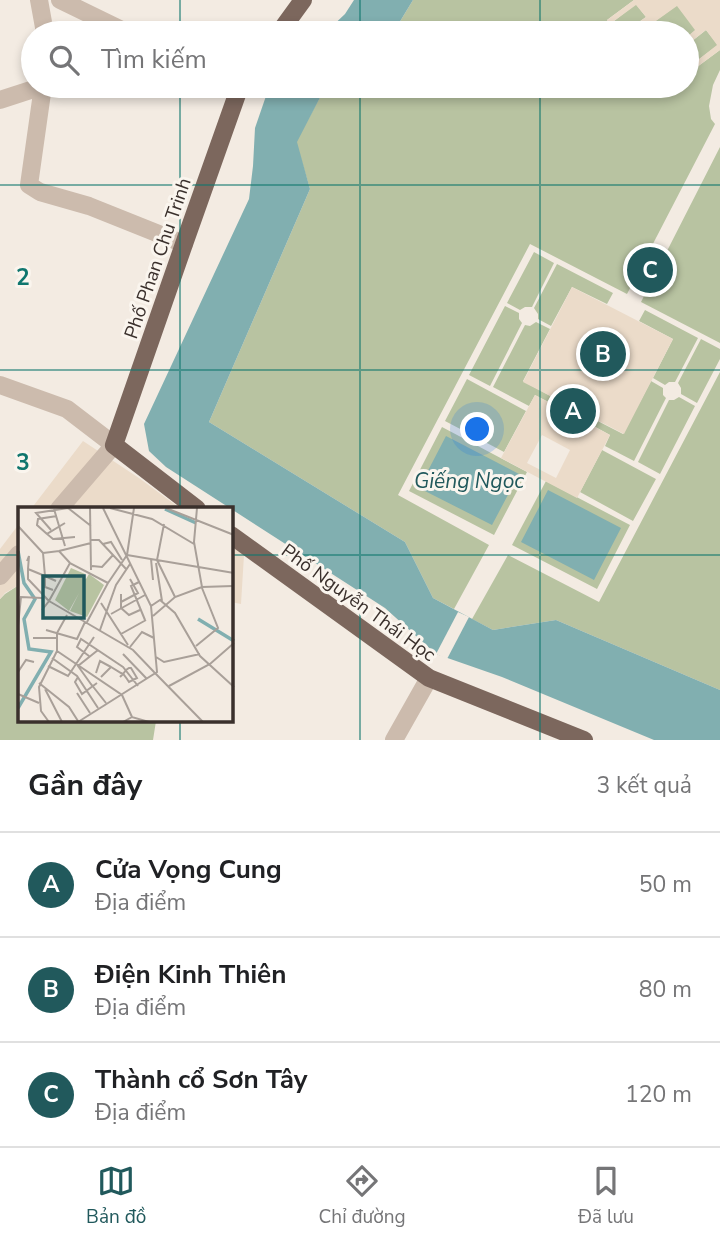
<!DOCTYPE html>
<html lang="vi">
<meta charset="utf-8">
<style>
body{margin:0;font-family:"Nunito Sans",sans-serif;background:#f6f6f6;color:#202124}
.you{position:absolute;left:478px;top:430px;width:24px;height:24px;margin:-18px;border:5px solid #fff;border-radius:50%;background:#1a73e8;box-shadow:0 0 0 10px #1a73e833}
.badge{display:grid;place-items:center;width:46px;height:46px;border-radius:50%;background:#21595c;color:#fff;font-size:23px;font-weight:700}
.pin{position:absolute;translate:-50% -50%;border:4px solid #fff;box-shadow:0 2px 7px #0006}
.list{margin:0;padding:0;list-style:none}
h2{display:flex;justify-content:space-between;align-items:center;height:91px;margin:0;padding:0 28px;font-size:30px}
h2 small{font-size:23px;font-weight:400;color:#757577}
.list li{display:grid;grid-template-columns:46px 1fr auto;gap:21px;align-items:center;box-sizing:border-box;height:105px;padding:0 28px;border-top:2px solid #e0e0e0}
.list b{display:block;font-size:26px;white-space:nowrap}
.list p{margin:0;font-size:23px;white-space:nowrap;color:#757577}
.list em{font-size:23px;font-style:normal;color:#757577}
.icon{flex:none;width:38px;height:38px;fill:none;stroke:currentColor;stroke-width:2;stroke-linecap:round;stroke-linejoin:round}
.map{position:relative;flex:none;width:720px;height:740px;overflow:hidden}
.search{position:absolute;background:#fff;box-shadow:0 4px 10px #0003;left:21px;right:21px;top:21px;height:77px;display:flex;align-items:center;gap:18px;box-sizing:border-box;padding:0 24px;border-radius:38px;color:#757577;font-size:26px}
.sheet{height:406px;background:#fff}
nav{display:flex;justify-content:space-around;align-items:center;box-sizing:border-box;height:98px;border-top:2px solid #e0e0e0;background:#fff;font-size:19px;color:#757577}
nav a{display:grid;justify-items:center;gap:4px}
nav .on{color:#21595c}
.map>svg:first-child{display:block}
.green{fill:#b8c3a1}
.plaza{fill:#ebdbc9;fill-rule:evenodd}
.water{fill:#81afb0}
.pier{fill:#f3ebe2}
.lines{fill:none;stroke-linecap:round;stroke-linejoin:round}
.minor{stroke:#ccbbad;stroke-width:18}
.major{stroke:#7c675d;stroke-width:18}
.grid{fill:none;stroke:#0f766e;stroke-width:2;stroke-opacity:0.55}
.labels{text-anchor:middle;stroke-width:6;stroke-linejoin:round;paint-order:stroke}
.street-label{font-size:19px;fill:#3a302c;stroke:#faf5ee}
.water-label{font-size:21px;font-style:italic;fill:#21595c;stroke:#faf5ee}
.inset-river{fill:none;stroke:#81afb0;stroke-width:3.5}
.inset-road{fill:none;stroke:#a9a099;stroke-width:2}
.view{fill:#21595c;fill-opacity:0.15;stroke:#21595c;stroke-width:3.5}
.inset-edge{fill:none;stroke:#3a302c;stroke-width:3.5}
.grid-label{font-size:23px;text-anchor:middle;font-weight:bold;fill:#0f766e;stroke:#faf5ee;stroke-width:6;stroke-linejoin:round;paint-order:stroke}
</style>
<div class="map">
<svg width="720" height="740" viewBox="0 0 720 740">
<rect width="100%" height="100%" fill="#f3ebe2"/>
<path class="green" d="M413 0H634L607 20 616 33H393Z
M636 4 646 17 623 33 614 21Z
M677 5 696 30 687 37V33H639Z
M706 30 718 45 694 63 687 53V45Z
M720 50V70L713 85 709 106 711 119 715 124 627 294 530 244 398 495 489 545 454 609 433 598 405 542 209 422 310 189 296 142 326 86H687V62L693 70Z
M720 147V343L641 302Z
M534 252 554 263 532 307H525L520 310 507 303Z
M557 264 613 293 607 304 572 287 551 326 538 319V314L534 308Z
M505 306 519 313V319L522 323 490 386 469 375Z
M645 310 698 338 675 382H669L665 385 653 378 673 339 639 321Z
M536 322 550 329 523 381 565 404 562 409 535 395 529 406 493 387 525 325 530 326Z
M701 339 720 349V359L697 403 681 394V388L678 383Z
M720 372V690L556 620 493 630 472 619 508 555 599 602Z
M467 379 526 411 504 452 445 421Z
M651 381 663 388V395L666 398 634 461 605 446 610 435 581 419 584 414 623 434Z
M679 397 695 406 660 474 638 462 669 400H674Z
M442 427 527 472 494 535 409 491Z
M602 450 656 479 633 521 580 492Z
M546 481 630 525 597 589 512 545Z
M19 585V721H156L153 740H0V599L5 594Z"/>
<path class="plaza" d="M634 0H720V50L693 70 687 62V53L694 63 717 45 706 30 687 45V37L695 30 677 6 639 33H624L646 17 636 5 614 21 623 33H616L607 20Z
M572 287 673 339 624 434 523 382ZM588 331 629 352 617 376 576 355Z
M535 395 610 435 577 498 501 458ZM542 435 570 450 556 478 527 463Z
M83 441 139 478 181 509H31Z
M19 524V585L5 593 0 599V549Z
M231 546 244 555 241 604 231 602Z"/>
<path class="water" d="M354 0H413L393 33H325L345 14Z
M273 86H326L297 142 310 189 209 422 405 542 433 598 493 630 556 620 720 690V740H654L502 677 436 654 385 608 166 467 149 451 144 424 249 199 253 166 255 128 266 96Z
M446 436 519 474 492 525 419 488Z
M548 490 621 528 594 580 521 542Z"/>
<path class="pier" d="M458 612 469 617 447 659 436 654Z"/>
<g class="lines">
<path class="minor" d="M39 0 45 33
M60 0 128 33
M43 86 29 185 40 192 89 206 184 244
M0 100 43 86
M0 385 67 409 114 445 59 509
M0 576 19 554
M394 740 429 678"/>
<path class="major" d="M279 33 303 0
M197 509 114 445 184 244 240 86
M231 535 429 678 584 740"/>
</g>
<path class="grid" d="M180 0V33M360 0V33M540 0V33M180 86V509M360 86V740M540 86V740M0 185H720M0 370H720M0 555H19M231 555H720M180 721V740"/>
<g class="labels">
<g class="street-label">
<text transform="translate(157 258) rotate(-71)" y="7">Phố Phan Chu Trinh</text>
<text transform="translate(359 602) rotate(36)" y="7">Phố Nguyễn Thái Học</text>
</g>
<g class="water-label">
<text x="469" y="488">Giếng Ngọc</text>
</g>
</g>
<g transform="translate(18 507)">
<rect width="215" height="215" fill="#f3ebe2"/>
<path d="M53 61 67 67 62 70 68 72 71 67 86 78 69 110 52 104 61 86 51 104 37 93Z" fill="#b8c3a1"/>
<path class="inset-river" d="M147 2 178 16M0 44 6 76 17 92 6 112 11 142 33 145 0 201M180 112 216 134"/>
<path class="inset-road" d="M50 1 73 19M72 1 73 63M92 1 134 12 176 37M148 1 216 28M36 2 47 39M47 16 29 27 35 32 57 30M146 17 139 53 157 90M0 19 25 46M33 23 18 6 50 1M29 27 19 18 20 12 39 9M73 33H81L109 63M85 37 93 35 104 53M41 44 73 36M25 46 27 69 38 74M25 46 41 44 52 56M109 48 216 66M109 48 116 1M133 52 135 73M9 54 11 49 10 62 27 69V80L35 83M138 56 144 94M74 59 84 60 95 48M10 62V72L31 94 24 103M121 75 113 79 127 113M90 76 109 48M184 80 215 79M103 87V101L111 108 122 103M103 95 120 86 112 72M83 96 110 138M133 99 142 93 157 106 182 149 216 180M93 107 127 88M135 109 157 90 184 80 176 35 179 1M69 115 90 76 52 56 31 94 115 143 136 165M0 119 3 90 24 91M28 123 59 132 67 115M82 123 98 78 112 57M103 127 128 113M15 131H38M178 139 200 121 184 81M112 140 124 125 136 131M39 144 104 188 114 210M105 147 129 172M71 149 59 140 63 132 105 160 120 179M138 150 146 155 182 147M34 151 59 169 80 201M30 159 50 169 76 130M0 165 8 153 16 155M136 165 185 215M78 166 82 154 93 160M60 170 57 175 64 187 79 176M83 170 93 160 103 166 105 167 106 168 109 172 111 175 119 171 113 161H111L108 163 105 167 102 170M21 176 51 200 60 214M73 177 88 196M151 179 192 157 216 136M75 180 60 159 80 143M27 182 44 215M59 186 72 206M0 187 21 196M31 215 23 204 21 180 39 144V126L49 108M60 215 139 165 133 99 85 1M105 215 114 210 131 215"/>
<path class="view" d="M25 69H66V111H25Z"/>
<rect width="215" height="215" class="inset-edge"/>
</g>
<g class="grid-label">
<text x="23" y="285">2</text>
<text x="23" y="470">3</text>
</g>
</svg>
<div class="you"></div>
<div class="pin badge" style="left:573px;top:411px">A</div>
<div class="pin badge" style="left:603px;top:354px">B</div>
<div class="pin badge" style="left:650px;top:270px">C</div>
<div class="search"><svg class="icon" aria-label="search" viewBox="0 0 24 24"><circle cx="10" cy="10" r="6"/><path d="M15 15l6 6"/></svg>Tìm kiếm</div>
</div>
<section class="sheet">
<h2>Gần đây<small>3 kết quả</small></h2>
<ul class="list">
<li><span class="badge">A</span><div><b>Cửa Vọng Cung</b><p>Địa điểm</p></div><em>50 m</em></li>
<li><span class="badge">B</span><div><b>Điện Kinh Thiên</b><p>Địa điểm</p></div><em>80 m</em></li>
<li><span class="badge">C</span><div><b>Thành cổ Sơn Tây</b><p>Địa điểm</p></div><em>120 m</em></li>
</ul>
</section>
<nav>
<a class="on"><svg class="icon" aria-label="map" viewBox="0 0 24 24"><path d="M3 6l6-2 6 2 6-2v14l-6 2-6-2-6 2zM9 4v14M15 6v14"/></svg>Bản đồ</a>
<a><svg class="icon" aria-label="directions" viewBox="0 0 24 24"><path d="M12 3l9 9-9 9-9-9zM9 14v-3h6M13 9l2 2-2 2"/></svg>Chỉ đường</a>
<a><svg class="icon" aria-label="saved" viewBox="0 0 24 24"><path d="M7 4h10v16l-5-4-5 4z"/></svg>Đã lưu</a>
</nav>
